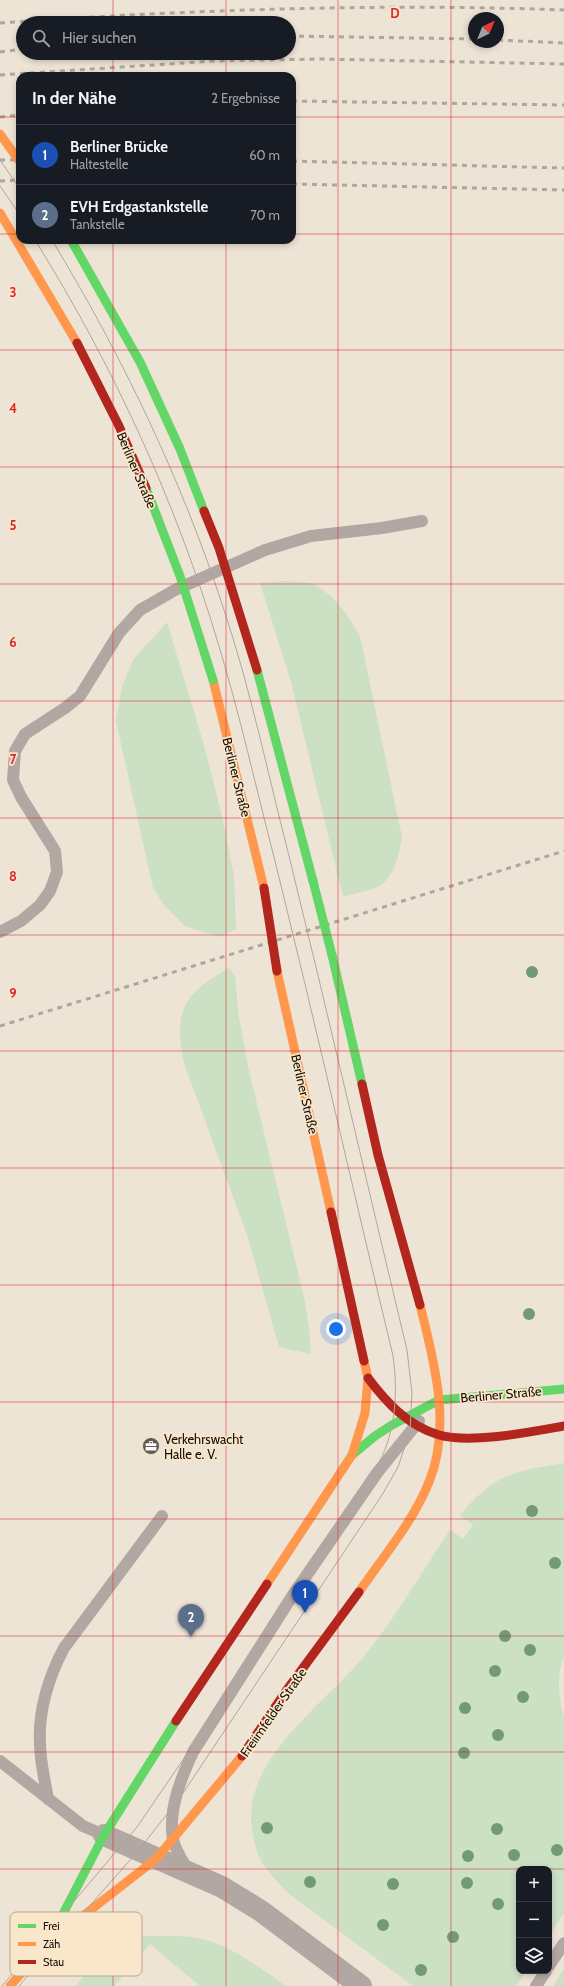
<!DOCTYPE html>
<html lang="de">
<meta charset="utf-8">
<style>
body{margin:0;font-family:Cabin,sans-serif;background:#20242c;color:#f1f3f6}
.controls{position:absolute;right:12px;bottom:12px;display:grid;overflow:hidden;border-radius:8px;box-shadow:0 2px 6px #0003}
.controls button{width:36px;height:36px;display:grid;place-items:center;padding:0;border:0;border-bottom:1px solid #363941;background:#171b24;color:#f1f3f6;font:20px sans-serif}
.compass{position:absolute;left:468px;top:12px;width:36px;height:36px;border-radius:50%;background:#171b24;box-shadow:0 2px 6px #0003;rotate:43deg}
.you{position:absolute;left:336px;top:1329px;width:14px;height:14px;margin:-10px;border:3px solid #fff;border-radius:50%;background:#1a73e8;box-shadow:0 0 0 6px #1a73e833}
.badge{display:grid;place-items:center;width:26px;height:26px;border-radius:50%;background:#b1aeab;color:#fff;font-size:13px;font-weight:700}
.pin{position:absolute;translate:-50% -33px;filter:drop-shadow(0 1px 2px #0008)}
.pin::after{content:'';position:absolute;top:21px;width:14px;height:12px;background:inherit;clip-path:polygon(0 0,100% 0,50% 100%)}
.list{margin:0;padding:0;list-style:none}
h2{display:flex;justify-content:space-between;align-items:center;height:52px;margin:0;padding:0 16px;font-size:17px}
h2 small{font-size:13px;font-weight:400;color:#9ea1a6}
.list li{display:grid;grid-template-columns:26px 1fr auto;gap:12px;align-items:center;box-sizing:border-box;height:60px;padding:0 16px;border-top:1px solid #363941}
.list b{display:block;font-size:15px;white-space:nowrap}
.list p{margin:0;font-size:13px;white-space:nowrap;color:#9ea1a6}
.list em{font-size:13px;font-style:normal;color:#9ea1a6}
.icon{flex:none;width:22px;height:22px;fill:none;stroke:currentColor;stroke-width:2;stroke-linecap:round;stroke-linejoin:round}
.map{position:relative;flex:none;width:564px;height:1986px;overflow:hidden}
.search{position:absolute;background:#171b24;box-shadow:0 2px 6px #0003;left:16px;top:16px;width:280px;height:44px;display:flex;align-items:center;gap:10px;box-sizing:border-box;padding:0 14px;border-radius:22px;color:#9ea1a6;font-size:15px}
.panel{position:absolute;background:#171b24;box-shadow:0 2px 6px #0003;left:16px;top:72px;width:280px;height:172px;border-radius:12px}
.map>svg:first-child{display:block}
.green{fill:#cce0c4}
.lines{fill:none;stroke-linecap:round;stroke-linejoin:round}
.lane{stroke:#b2a7a3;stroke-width:12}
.street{stroke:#b2a7a3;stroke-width:22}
.fast{stroke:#63d668;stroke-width:9}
.slow{stroke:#ff974d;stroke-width:9}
.jam{stroke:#b3261e;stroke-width:9}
.tram{stroke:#aea69f;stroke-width:1}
.rail{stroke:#aea69f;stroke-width:3;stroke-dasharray:5 5;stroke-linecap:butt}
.fast-bridge{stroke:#63d668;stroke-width:9}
.slow-bridge{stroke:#ff974d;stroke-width:9}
.jam-bridge{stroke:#b3261e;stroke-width:9}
.tree{fill:#729b75}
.grid{fill:none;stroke:#d62828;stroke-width:1;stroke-opacity:0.55}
.labels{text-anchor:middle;stroke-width:3.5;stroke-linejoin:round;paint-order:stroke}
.street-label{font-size:13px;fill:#161007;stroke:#f9e6cb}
.poi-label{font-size:13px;fill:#161007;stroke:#f9e6cb;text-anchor:start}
.key{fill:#f9e6cb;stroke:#b5a690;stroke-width:1}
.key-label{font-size:11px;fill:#161007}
.grid-label{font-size:13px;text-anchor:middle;font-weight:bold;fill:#d62828;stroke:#f9e6cb;stroke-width:3.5;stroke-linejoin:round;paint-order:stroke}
</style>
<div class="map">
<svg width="564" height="1986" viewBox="0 0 564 1986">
<rect width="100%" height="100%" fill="#eee4d6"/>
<path class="green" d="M285 581C293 582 305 581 313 584 334 594 350 617 360 636L402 837C399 854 396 873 381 885 375 890 352 894 343 897L291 682 260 583Z
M167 622 204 745 223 820 234 876 236 929 219 937 185 926 164 905 153 888 116 721 122 687 133 660Z
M229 968 235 976 239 1018 249 1071 304 1297 309 1327 311 1354 279 1347 247 1235 185 1066C172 1012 183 994 229 968Z
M564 1463V1656C556 1675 559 1698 564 1717V1913L549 1936V1869H519V1971H526L516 1986H413L288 1893C279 1884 270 1874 262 1863 257 1855 255 1844 253 1835 237 1761 325 1705 365 1655 396 1617 423 1570 450 1530L463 1539 473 1525 460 1515C496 1473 512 1472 564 1463Z
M135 1936C158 1936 183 1934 206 1940 235 1948 261 1969 286 1986H200L150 1944 114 1986H76L101 1954Z
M564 1968V1986H553Z"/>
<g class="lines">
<path class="lane" d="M0 932 21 921 40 905 50 891 57 872 55 851 21 797 13 780 15 751 25 734 65 708 80 696 119 633 140 610 175 590 265 550 311 536 382 528 422 521
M0 1761 83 1826 104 1835
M48 1799C45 1781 40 1762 40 1743 38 1711 49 1676 64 1648L162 1516
M188 1870C182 1860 175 1850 173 1839 168 1810 181 1778 193 1752L291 1598 377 1473 419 1421
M549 1966 564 1943
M536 1986 546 1971"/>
<path class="street" d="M104 1835 222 1887 261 1911 361 1986"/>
<path class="fast" d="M257 670 313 881
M332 955 362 1084
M352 1455 375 1436 392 1425 439 1400 564 1389
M51 1937 104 1835 176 1721"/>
<path class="slow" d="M213 680 264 888
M277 971 331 1212
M267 1584 352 1455 365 1413 368 1378 364 1361
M359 1592C383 1557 413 1522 429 1482 452 1426 434 1361 420 1305
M10 1986 47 1944 156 1859 242 1756"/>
<path class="jam" d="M362 1084 378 1155 420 1305
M331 1212 364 1361
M368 1378C386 1402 408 1426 439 1435 471 1444 530 1432 564 1426
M176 1721 267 1584
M242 1756 286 1691 359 1592"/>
<path class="tram" d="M0 160 20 189
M0 186 20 215
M2 1986 137 1827 202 1732 379 1463C396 1430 398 1391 393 1356 353 1191 316 1025 275 861 256 788 240 715 218 643 176 502 113 365 35 240
M19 1986 138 1851 179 1799 382 1495 398 1467 410 1431 412 1393 407 1350C367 1184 329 1018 288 852 267 770 250 687 223 607 181 478 122 356 52 240"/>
<path class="rail" d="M0 23C188 10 376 3 564 10
M289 36 474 39
M498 40 564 43
M0 52 23 49
M0 75 214 61 320 59 564 64
M292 101 564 105
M0 117 20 115
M0 160H20
M292 161 564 168
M0 181 20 180
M292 184 564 190
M0 1026 564 851"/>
<path class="fast-bridge" d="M71 240 140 362 180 449 204 511
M146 488 180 576 213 680
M313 881 332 955"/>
<path class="slow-bridge" d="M0 134 20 162
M0 213 77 343"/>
<path class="jam-bridge" d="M77 343 119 426 146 488
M204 511 219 548 257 670
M264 888 277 971"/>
</g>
<g class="tree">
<circle cx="532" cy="972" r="6"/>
<circle cx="529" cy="1314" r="6"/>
<circle cx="532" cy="1511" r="6"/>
<circle cx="555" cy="1563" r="6"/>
<circle cx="505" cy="1636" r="6"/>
<circle cx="530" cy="1650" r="6"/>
<circle cx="495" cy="1671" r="6"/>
<circle cx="523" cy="1697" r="6"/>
<circle cx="465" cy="1708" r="6"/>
<circle cx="498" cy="1735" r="6"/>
<circle cx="464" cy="1753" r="6"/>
<circle cx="267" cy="1828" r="6"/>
<circle cx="497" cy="1829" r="6"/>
<circle cx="557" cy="1850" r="6"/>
<circle cx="514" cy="1855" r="6"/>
<circle cx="468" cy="1856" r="6"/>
<circle cx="310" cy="1882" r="6"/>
<circle cx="467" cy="1883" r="6"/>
<circle cx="393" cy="1884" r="6"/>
<circle cx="498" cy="1904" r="6"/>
<circle cx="383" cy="1925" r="6"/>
<circle cx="453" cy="1937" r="6"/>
<circle cx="421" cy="1970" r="6"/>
</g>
<path class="grid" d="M113 0V23M226 0V23M338 0V1986M451 0V1986M113 53V76M226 53V76M0 117H20M292 117H564M0 234H20M292 234H564M113 240V1986M226 240V1986M0 350H564M0 467H564M0 584H564M0 701H564M0 818H564M0 935H564M0 1051H564M0 1168H564M0 1285H564M0 1402H564M0 1519H564M0 1636H564M0 1752H564M0 1869H519M549 1869H564"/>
<defs>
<g id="office-disc" transform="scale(0.9)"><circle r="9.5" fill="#625a4f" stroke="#f9e6cb"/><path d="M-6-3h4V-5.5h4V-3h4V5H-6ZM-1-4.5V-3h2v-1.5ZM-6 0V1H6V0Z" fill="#fff"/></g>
</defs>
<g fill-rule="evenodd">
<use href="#office-disc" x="151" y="1446"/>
</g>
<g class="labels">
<g class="street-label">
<text transform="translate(137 470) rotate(67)" y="5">Berliner Straße</text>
<text transform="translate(237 777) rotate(76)" y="5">Berliner Straße</text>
<text transform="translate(305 1094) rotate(77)" y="5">Berliner Straße</text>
<text transform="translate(501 1394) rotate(-5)" y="5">Berliner Straße</text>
<text transform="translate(273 1712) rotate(-55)" y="5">Freiimfelder Straße</text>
</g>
<g class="poi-label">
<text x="164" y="1444">Verkehrswacht<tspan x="164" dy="15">Halle e. V.</tspan></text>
</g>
</g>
<rect x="10" y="1912" width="132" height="64" rx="6" class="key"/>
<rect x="18" y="1924" width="18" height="4" fill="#63d668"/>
<rect x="18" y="1942" width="18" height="4" fill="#ff974d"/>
<rect x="18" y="1960" width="18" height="4" fill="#b3261e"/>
<g class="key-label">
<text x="43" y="1930">Frei</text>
<text x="43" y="1948">Zäh</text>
<text x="43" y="1966">Stau</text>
</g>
<g class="grid-label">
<text x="395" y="18">D</text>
<text x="13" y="297">3</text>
<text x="13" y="413">4</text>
<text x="13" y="530">5</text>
<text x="13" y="647">6</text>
<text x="13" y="764">7</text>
<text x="13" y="881">8</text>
<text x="13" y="998">9</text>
</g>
</svg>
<div class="controls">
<button>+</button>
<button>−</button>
<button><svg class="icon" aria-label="layers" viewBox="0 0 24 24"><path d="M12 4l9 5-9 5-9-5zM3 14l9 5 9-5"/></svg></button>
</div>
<svg class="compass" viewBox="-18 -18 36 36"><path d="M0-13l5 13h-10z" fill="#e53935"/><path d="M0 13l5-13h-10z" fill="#9ea1a6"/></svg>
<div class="you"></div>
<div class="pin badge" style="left:305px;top:1613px;background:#1a4fb4">1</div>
<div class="pin badge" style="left:191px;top:1637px;background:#5c6f8a">2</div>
<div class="search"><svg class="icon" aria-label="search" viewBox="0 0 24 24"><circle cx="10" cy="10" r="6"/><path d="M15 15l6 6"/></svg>Hier suchen</div>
<section class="panel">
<h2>In der Nähe<small>2 Ergebnisse</small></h2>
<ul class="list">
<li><span class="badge" style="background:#1a4fb4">1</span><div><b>Berliner Brücke</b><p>Haltestelle</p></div><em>60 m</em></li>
<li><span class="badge" style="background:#5c6f8a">2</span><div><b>EVH Erdgastankstelle</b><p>Tankstelle</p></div><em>70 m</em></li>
</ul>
</section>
</div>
